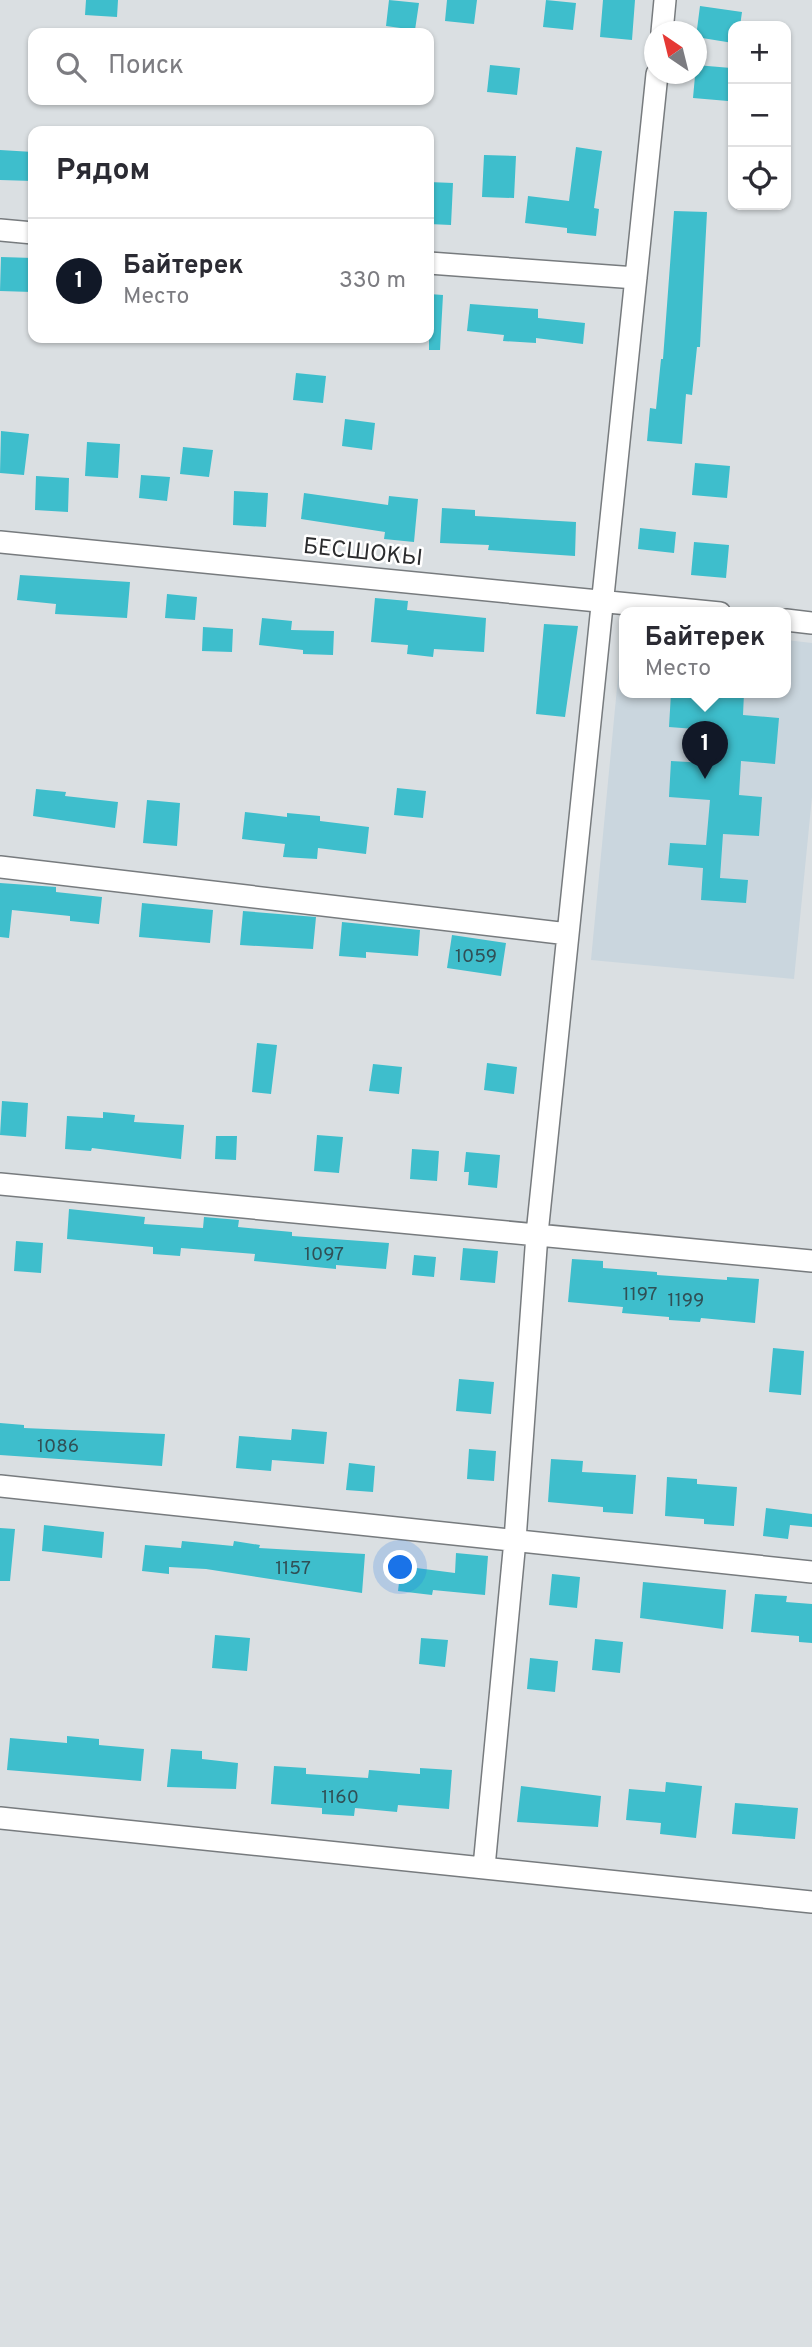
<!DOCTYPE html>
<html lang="ru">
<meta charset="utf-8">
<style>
body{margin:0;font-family:Overpass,sans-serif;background:#f7f7f7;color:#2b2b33}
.controls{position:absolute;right:21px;top:21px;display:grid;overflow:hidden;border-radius:14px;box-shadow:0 2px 5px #0004}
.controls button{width:63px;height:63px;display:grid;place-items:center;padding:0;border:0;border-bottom:2px solid #e1e1e2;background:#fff;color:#2b2b33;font:35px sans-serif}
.compass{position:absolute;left:644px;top:21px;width:63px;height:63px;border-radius:50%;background:#fff;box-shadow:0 2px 5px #0004;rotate:325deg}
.you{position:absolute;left:401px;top:1568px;width:24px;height:24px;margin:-18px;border:5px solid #fff;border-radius:50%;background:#1a73e8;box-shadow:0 0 0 10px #1a73e833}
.badge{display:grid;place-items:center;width:46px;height:46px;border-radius:50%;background:#111827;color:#fff;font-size:23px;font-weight:700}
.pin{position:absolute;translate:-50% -58px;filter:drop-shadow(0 2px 4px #0008)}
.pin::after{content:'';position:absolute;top:37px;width:24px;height:21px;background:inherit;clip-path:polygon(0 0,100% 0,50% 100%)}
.popup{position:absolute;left:619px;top:607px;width:172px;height:91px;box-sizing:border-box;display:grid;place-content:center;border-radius:14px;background:#fff;filter:drop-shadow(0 2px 5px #0005);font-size:23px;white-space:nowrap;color:#7c7c81}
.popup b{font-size:26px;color:#2b2b33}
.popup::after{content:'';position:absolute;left:50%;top:100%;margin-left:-14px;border:14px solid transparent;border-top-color:#fff}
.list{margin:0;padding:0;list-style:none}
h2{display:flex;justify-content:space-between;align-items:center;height:91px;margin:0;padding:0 28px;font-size:30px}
h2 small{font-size:23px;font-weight:400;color:#7c7c81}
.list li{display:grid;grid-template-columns:46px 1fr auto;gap:21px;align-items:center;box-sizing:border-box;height:126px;padding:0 28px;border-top:2px solid #e1e1e2}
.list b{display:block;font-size:26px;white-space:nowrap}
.list p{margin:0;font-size:23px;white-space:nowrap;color:#7c7c81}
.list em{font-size:23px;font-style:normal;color:#7c7c81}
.icon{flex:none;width:38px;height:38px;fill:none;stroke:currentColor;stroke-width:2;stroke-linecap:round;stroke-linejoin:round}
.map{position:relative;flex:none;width:812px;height:2347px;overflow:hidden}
.search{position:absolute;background:#fff;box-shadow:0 2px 5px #0004;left:28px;top:28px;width:406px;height:77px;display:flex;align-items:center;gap:18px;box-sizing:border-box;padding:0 24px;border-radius:14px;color:#7c7c81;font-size:26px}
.panel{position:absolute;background:#fff;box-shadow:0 2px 5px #0004;left:28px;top:126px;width:406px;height:217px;border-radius:14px}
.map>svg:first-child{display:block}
.built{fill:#cad6de}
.building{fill:#3ebecc}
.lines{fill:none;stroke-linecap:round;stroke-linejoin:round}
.minor-casing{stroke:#777b7e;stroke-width:24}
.minor{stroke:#fff;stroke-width:21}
.labels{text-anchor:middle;stroke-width:5;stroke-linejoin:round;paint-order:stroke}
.number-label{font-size:19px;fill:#305056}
.street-label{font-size:23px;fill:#2b2c2e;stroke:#fff}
</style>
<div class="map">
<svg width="812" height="2347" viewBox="0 0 812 2347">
<rect width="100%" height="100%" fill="#dadfe2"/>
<path class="built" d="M623 625 624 693H786V640L812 643V797L794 979 591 960Z"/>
<path class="building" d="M86 0H118L117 17 85 15Z
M389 0 419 3 415 30 386 26Z
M447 0H477L474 24 445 21Z
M546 0 576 3 573 30 543 27Z
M603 0H635L632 40 600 37Z
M700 6 742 12 740 26H733V43L696 37Z
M490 65 520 68 517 95 487 92Z
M696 65 731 68 728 101 693 98Z
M576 147 602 151 594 208 599 209 596 236 567 233V228L525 223 528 196 569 201Z
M0 150 33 152V181L0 180Z
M484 155 516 156 514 198 482 197Z
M429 182 453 183 451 225 429 224Z
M674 211 707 212 700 347H697L692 395 686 394 682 444 647 441 650 408 656 409 661 359H663Z
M1 257 33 258 32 292 0 291Z
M429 294 443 295 440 350H429Z
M470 304 538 309V318L585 323 583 344 536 338V343L503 341 504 335 467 331Z
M296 373 326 376 323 403 293 400Z
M345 419 375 423 372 450 342 446Z
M1 431 29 434 24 475 0 473Z
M87 442 120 444 118 478 85 476Z
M183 447 213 450 209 477 180 474Z
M695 463 730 466 727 498 692 495Z
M141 475 170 477 167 501 139 498Z
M36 476 69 478 68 512 35 510Z
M234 491 268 493 266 527 233 525Z
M304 493 388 505 389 496 418 499 414 542 384 539 385 532 301 519Z
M442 508 475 510V516L576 522 575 556 488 550 489 545 440 543Z
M640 528 676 532 674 553 638 549Z
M694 542 729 545 726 578 691 575Z
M20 575 130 582 127 618 55 614 56 604 17 600Z
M167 594 197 597 195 620 165 618Z
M375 598 408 601 407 610 486 618 484 652 434 649 433 657 407 654 408 645 371 642Z
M262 618 292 621 291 630 334 631 333 655 303 654V650L259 645Z
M544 624 578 626 565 717 536 714Z
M203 627 233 629 232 652 202 651Z
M671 693H744L743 715 779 718 775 764 741 761 739 795 762 797 759 836 723 834 720 878 748 880 746 903 701 900 703 868 668 865 670 843 706 845 710 800 669 797 671 761 706 763 708 730 669 727Z
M397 788 426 791 423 818 394 815Z
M36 789 66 792 65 796 118 802 115 828 33 816Z
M147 800 180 803 177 846 143 843Z
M245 812 287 817V813L320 816V821L369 827 366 854 318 848 317 859 283 857 285 844 242 839Z
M0 883 56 887V892L102 897 99 924 70 921V916L12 910 9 938 0 937Z
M142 903 213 910 210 943 139 937Z
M243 911 316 917 313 949 240 945Z
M342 922 420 930 418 956 366 952V958L339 956Z
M452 935 506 943 501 976 447 968Z
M257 1043 277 1045 271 1094 252 1092Z
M487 1063 517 1067 514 1094 484 1090Z
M373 1064 402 1067 399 1094 369 1091Z
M2 1101 28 1103 26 1137 0 1135Z
M103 1112 135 1115 134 1122 184 1125 181 1159 92 1148 91 1151 65 1149 67 1116 103 1118Z
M317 1135 343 1137 339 1173 314 1171Z
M216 1136H237L236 1160 215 1159Z
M412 1149 439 1151 437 1181 410 1179Z
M466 1152 500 1155 497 1188 468 1185 469 1172H464Z
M69 1209 145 1217 144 1224 203 1228 204 1217 239 1220 238 1227 292 1232V1236L389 1243 386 1269 336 1265V1269L254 1261 255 1254 181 1248 180 1256 153 1254V1247L67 1239Z
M16 1241 43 1243 41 1273 14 1271Z
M463 1248 498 1251 495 1283 460 1280Z
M414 1255 436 1257 434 1277 412 1275Z
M572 1259 603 1261V1268L657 1272V1275L727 1280V1277L759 1279 755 1323 701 1318 700 1322 669 1320V1317L622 1313 623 1307 568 1302Z
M773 1348 804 1351 801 1395 769 1392Z
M459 1379 494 1382 491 1414 456 1411Z
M0 1423 24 1425V1428L165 1434 162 1466 0 1455Z
M292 1429 327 1432 324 1464 272 1460 271 1471 236 1468 239 1436 291 1440Z
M469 1449 496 1451 494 1481 467 1479Z
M551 1459 583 1461 582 1472 636 1475 633 1514 603 1512V1507L548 1502Z
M349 1463 375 1466 373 1492 346 1490Z
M667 1477 697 1479V1484L737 1487 734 1526 704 1524V1519L665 1516Z
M766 1508 812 1514V1527L790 1525 788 1539 763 1536Z
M44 1525 104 1532 102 1558 42 1551Z
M0 1528 15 1529 10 1581H0Z
M182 1541 233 1546 234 1541 260 1545 259 1548 365 1554 362 1593 206 1569 169 1567V1574L142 1571 145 1545 181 1548Z
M456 1553 488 1556 485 1595 433 1590 432 1595 398 1591 401 1566 455 1573Z
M552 1574 580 1577 577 1608 549 1605Z
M643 1582 726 1590 723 1629 640 1618Z
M755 1594 787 1596 786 1602 812 1604V1643L799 1642V1636L751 1632Z
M215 1635 250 1638 247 1671 212 1668Z
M421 1638 448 1640 445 1667 419 1664Z
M595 1639 623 1642 620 1673 592 1670Z
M530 1658 558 1661 555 1692 527 1689Z
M67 1736 99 1739V1745L144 1749 141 1781 7 1770 10 1738 67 1743Z
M171 1749 202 1751V1759L238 1763 236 1789 167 1787Z
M274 1766 306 1768V1774L368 1778 369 1770 420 1774V1768L452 1770 449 1809 398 1805 397 1812 355 1808 354 1816 322 1814V1808L271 1804Z
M666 1782 702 1786 696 1838 660 1834 661 1823 626 1820 629 1789 665 1792Z
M521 1786 601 1796 598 1827 517 1822Z
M735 1803 798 1808 795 1839 732 1834Z"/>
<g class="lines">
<g class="minor-casing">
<path id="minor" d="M662 32 665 0
M0 230 33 233
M429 263 636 278
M0 542 720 613
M786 620 812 623
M0 867 568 934
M0 1184 812 1261
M0 1486 812 1572
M0 1818 812 1902
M484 1867 515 1540 537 1234 657 74"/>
</g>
<use href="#minor" class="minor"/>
</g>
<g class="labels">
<g class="number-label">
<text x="476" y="962">1059</text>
<text x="324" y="1260">1097</text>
<text x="640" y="1300">1197</text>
<text x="686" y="1306">1199</text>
<text x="58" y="1452">1086</text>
<text x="293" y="1574">1157</text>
<text x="340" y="1803">1160</text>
</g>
<g class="street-label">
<text transform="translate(363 551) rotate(6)" y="8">БЕСШОКЫ</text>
</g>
</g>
</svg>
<div class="controls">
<button>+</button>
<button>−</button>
<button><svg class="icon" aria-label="locate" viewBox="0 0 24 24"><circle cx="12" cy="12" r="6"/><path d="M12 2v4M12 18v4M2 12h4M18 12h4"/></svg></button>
</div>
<svg class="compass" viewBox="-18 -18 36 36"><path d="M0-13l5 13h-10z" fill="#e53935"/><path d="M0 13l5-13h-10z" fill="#7c7c81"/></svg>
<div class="you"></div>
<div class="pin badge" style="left:705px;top:779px">1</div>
<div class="popup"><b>Байтерек</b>Место</div>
<div class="search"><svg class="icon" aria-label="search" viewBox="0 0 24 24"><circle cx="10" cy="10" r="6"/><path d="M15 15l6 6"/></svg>Поиск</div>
<section class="panel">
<h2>Рядом<small></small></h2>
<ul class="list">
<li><span class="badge">1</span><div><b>Байтерек</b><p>Место</p></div><em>330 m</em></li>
</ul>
</section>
</div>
